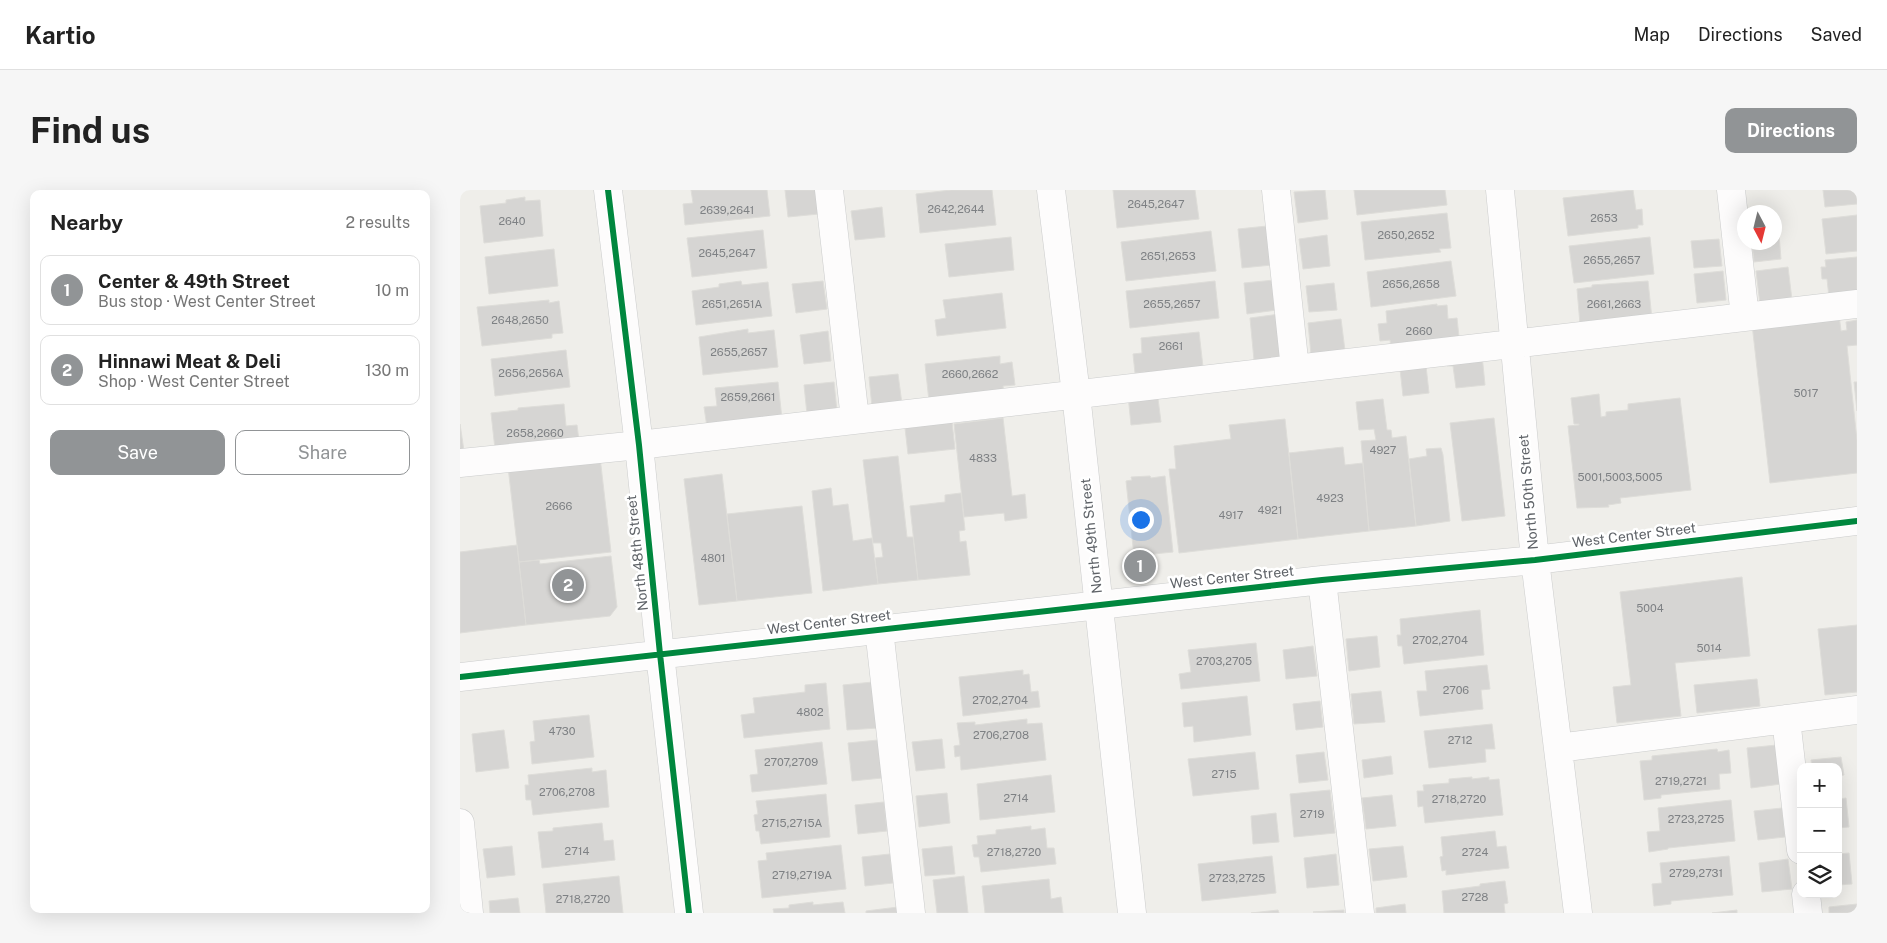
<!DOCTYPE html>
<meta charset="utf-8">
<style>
body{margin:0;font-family:"Public Sans",sans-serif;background:#f6f6f6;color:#222}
.controls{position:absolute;right:15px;bottom:15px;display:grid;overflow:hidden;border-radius:10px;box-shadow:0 5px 20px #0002}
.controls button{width:45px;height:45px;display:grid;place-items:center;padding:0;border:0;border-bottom:1px solid #e0e0e0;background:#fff;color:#222;font:25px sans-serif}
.compass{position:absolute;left:1277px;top:15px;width:45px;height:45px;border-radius:50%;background:#fff;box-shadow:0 5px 20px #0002;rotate:173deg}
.you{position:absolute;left:680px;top:329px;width:18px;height:18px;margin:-12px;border:4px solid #fff;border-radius:50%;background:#1a73e8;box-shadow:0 0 0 8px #1a73e833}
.badge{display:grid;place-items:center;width:32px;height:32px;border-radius:50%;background:#919496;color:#fff;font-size:16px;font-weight:700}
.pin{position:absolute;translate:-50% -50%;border:2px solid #fff;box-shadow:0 1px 5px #0006}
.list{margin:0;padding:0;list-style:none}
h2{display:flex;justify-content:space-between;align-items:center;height:65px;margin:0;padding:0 20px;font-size:21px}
h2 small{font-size:16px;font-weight:400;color:#767676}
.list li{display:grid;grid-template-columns:32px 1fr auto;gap:15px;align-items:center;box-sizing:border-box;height:70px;margin:0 10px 10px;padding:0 10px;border:1px solid #e0e0e0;border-radius:10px}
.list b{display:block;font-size:19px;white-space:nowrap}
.list p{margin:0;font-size:16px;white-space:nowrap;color:#767676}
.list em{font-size:16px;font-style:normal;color:#767676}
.actions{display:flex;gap:10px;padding:15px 20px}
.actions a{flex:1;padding:11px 0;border:1px solid #919496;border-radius:10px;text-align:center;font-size:18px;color:#919496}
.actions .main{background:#919496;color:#fff}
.icon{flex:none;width:28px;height:28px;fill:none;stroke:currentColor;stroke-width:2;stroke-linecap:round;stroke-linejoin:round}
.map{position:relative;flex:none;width:1397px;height:723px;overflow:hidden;border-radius:10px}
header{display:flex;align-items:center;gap:30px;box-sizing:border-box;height:70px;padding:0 25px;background:#fff;border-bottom:1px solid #e0e0e0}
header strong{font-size:24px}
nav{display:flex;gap:28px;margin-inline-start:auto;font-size:18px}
.intro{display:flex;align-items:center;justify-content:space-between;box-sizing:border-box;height:120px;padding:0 30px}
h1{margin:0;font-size:35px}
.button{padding:12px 22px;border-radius:10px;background:#919496;color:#fff;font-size:18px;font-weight:700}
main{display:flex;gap:30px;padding:0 30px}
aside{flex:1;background:#fff;border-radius:10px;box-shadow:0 5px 20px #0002}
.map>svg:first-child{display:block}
.building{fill:#d6d5d3;stroke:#deddd9}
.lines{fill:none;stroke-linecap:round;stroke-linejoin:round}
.minor-casing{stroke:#cbcccc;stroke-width:29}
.minor{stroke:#fdfcfc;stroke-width:28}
.cycleway-casing{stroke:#fff;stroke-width:9}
.cycleway{stroke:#00873e;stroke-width:6}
.labels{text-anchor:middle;stroke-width:5;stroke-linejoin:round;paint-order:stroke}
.number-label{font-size:11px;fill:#7e8184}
.street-label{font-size:14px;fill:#5f6368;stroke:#fff}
</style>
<header>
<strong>Kartio</strong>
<nav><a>Map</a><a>Directions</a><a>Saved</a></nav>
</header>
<div class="intro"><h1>Find us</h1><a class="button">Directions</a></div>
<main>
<aside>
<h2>Nearby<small>2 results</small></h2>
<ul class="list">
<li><span class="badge">1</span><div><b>Center &amp; 49th Street</b><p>Bus stop · West Center Street</p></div><em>10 m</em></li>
<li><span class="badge">2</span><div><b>Hinnawi Meat &amp; Deli</b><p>Shop · West Center Street</p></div><em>130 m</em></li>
</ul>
<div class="actions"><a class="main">Save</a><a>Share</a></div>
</aside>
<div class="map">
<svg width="1397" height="723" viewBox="0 0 1397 723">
<rect width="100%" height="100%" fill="#efeeea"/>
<path class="building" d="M231 0H307L310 26 225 35 223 14 233 13Z
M325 0H356L359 24 328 27Z
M491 0H532L536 35 460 43 456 4Z
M653 0H735L739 29 657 38Z
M865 0 868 29 838 33 834 2Z
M894 0H985L987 15 897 25Z
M1173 0 1176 20 1182 19 1183 35H1178V38L1108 46 1103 8Z
M1363 0H1397V14L1365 17Z
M65 7V11L80 10 83 46 24 53 20 16 46 13V10Z
M422 17 425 47 395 50 391 21Z
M987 23 991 58 979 59 981 62 905 70 901 32Z
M1397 25V61L1366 64 1362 29Z
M807 36 812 75 782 78 778 39Z
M303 40 307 78 232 87 227 48Z
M751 41 756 81 666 91 661 52Z
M1314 44H1319L1321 69 1294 72 1292 52H1314Z
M867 45 870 76 843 79 839 49Z
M551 47 554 80 489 87 485 54Z
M1190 47 1194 84 1114 93 1109 56Z
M1259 49 1262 76 1234 78 1231 51Z
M94 59 98 96 29 104 25 67Z
M1397 67V104L1369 107 1367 89H1362L1361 77H1366L1365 70Z
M991 71 996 106 911 117 907 82Z
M1328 77 1332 110 1300 114 1296 81Z
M1263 81 1266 110 1237 113 1234 84Z
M814 90 817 120 787 124 784 93Z
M281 91 282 95 308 92 312 126 236 135 232 101 259 97V94Z
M363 91 367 119 336 123 332 94Z
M755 91 759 128 670 138 666 101Z
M1188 91 1192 129 1120 134 1117 99 1132 97V95Z
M874 93 877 120 849 122 846 96Z
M542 103 546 138 477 146 475 130 486 128 483 110Z
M89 110V113L99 111 103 143 92 144V148L22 156 17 117Z
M977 114V116L987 115 988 129 997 128 999 147 931 157 930 150 920 151 918 134 927 133 926 121Z
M820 124 825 166 794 170 790 128Z
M1379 125 1381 141 1387 140 1386 132 1397 130V155L1387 156 1397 250V283L1310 293 1292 134Z
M881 129 885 161 851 164 848 133Z
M288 139V143L314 140 318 177 243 185 239 147Z
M368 141 371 171 344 174 340 145Z
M739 142 743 177 685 184V182L675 183 673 164 682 163 681 148Z
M106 160 110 197 35 206 31 169Z
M1022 165 1025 195 996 198 993 176H987L986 170Z
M540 166V174L552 172 555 195 543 196 544 203 469 211 465 174Z
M966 176 969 203 943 206 940 179Z
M438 184 442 214 412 217 409 187Z
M318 192 322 229 247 237 244 217 257 216 255 198Z
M374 192 377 221 347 224 344 195Z
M1394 192H1397V221Z
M697 201 701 232 671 235 668 205Z
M1139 204 1141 227 1146 226V222L1168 220V214L1220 208 1231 300 1160 308 1161 313 1148 315 1149 317 1117 318 1108 236 1119 235V234H1114L1111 208Z
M923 209 927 240H931L932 248 946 246 956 336 909 341 901 251 916 250 914 239 899 240 896 212Z
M104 214 106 236 117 235 119 251 35 259 31 223 58 220V218Z
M543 228 552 306 565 304 567 328 545 331 544 323 504 327 494 234Z
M1034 228 1045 326 1002 331 990 233Z
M825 229 838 349 719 363 709 279H716L714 256 771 249 769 235Z
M492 232 495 259 448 264 445 238Z
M0 234 4 261 0 262Z
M883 257 885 275 903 273 909 341 838 349 829 263Z
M981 258 983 265 990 331 956 336 949 269 967 266 966 259Z
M438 266 447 347H453L458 390 418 394 415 368 423 367 421 353H413L403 270Z
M140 267 151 362 59 372 48 277Z
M262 284 277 411 239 415 224 289Z
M690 286 691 288 705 286 713 362 674 366 666 291 672 290 671 287Z
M371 298 373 316 388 314 393 351 412 348 418 394 363 401 352 301Z
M501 303 505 340 499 341 500 352 506 351 510 385 458 390 450 316 485 312V305Z
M342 316 352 403 277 411 267 324Z
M57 355 66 435 0 443V362Z
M151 366 157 417 150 426 66 435 59 372 79 370 80 374Z
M1282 387 1290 466 1215 473 1221 526 1157 533 1153 497 1171 495 1160 402Z
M1020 420 1024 465 944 474 942 456H938L937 445H941L940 429Z
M1397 435V502L1365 505 1358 439Z
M917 446 920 477 889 481 886 449Z
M796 453 800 491 721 499 719 484 731 482 728 460Z
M853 456 857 486 826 489 823 460Z
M1027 475 1030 499 1021 500 1023 519 960 526 957 501H967L965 481Z
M563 480V485L569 484 571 502 578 501 580 517 503 526 499 487Z
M1297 489 1300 516 1237 523 1234 495Z
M413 492 418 538 387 540 383 495Z
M366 493 370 539 284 548 281 525 295 523 293 508 345 502V495Z
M921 501 925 532 894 534 891 504Z
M787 506 791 545 734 552 733 536 724 537 722 513Z
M860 511 863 537 836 540 833 514Z
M129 525 134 567 72 574 70 552 75 551 73 531Z
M567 529V534L582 533 586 570 501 580 500 566 495 567 494 556 500 555 497 533 515 532V535Z
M1032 534 1035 559H1025L1026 572 969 578 964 541Z
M44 540 49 578 16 582 12 544Z
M482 549 485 578 456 581 452 552Z
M418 550 422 588 392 591 388 553Z
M362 552 367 594 292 602 290 585 298 584 295 560Z
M1317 555 1321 594 1291 598 1287 558Z
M1257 559 1258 562 1269 560 1271 583 1259 584 1260 599 1201 605V608L1184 610 1180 571 1192 570V566Z
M795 562 799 599 733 606 728 569Z
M864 562 868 590 839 593 836 565Z
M931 566 933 584 904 588 902 570Z
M1381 567 1384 585 1378 586V577H1352L1351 570Z
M132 578V582L146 580 149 617 73 625 71 610H66L65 595H69L68 585Z
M591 585 595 622 520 630 517 594Z
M1012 587V589L1029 587V590L1039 589 1043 625 965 633 963 616 958 617 957 601H964L963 595 989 593V589Z
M870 600 875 643 834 647 830 604Z
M487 603 490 633 459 637 456 606Z
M366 604 370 647 301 654 299 641H296L294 625 298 624 296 611Z
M932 605 936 636 906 639 902 608Z
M1386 608 1389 637 1378 638V609Z
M1271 610 1275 651 1208 658V659L1189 662 1187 642 1200 641 1198 618Z
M424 612 427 641 398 644 395 615Z
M1322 618 1325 647 1298 650 1294 621Z
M816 623 819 652 793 654 791 626Z
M142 633 144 651 153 650 155 670 82 678 78 642 93 641V638Z
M571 636V640L585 638 587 658H594L596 674 521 682 519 667H514L512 655 518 654 517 646 536 644V640Z
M1035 641 1037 657 1046 656 1049 678 986 685V680L982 681 980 667 983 666 981 647Z
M381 655 386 699 302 708 298 671 307 670 306 663Z
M52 656 55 685 27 688 23 659Z
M492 656 495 684 465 686 462 659Z
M943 656 947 687 913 691 909 659Z
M1389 663 1392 694 1378 695V664Z
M430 664 433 693 405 696 402 667Z
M876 664 879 695 847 698 844 668Z
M812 666 816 703 742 711 738 674Z
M1269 666 1273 705 1211 711V714L1194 716 1192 694 1202 693 1200 673Z
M1328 669 1332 699 1302 702 1299 673Z
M159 686 163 723H86L83 694Z
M504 686 508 723H477L473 690Z
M589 689 591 709 601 707 603 723H525L522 696Z
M1045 691 1048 713 1044 714 1045 723H984L982 701 1020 696V694Z
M58 708 60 723H30L29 711Z
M353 712V715L383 712 385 723H314L313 719 329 718V715Z
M945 714 946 723H916V718Z
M1397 714V723H1369V717Z
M438 717V723H406V721Z
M818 720 819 723H791Z
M884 720V723L853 722Z
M1277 720V723H1252Z"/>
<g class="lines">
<g class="minor-casing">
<path id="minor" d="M148 0 179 255 200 464 229 723
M369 0 395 229
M591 0 616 204 672 723
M816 0 835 179
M1040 0 1075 370 1118 723
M1271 0 1285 127
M0 273 179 255 1397 114
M862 390 900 723
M419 439 451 723
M0 487 862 390 1075 370 1397 331
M1326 529 1341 660
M1098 558 1397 520
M0 633 9 723
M1346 704 1348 723"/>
</g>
<use href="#minor" class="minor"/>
<g class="cycleway-casing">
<path id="cycleway" d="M148 0 179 255 200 464 229 723
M0 487 862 390 1075 370 1397 331"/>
</g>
<use href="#cycleway" class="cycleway"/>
</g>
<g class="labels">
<g class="number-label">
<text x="696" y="18">2645,2647</text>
<text x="496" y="23">2642,2644</text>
<text x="267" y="24">2639,2641</text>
<text x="1144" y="32">2653</text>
<text x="52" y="35">2640</text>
<text x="946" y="49">2650,2652</text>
<text x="267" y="67">2645,2647</text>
<text x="708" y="70">2651,2653</text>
<text x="1152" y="74">2655,2657</text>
<text x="951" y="98">2656,2658</text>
<text x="272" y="118">2651,2651A</text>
<text x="712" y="118">2655,2657</text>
<text x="1154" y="118">2661,2663</text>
<text x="60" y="134">2648,2650</text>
<text x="959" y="145">2660</text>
<text x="711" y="160">2661</text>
<text x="279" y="166">2655,2657</text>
<text x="71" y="187">2656,2656A</text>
<text x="510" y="188">2660,2662</text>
<text x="1346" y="207">5017</text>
<text x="288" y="211">2659,2661</text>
<text x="75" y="247">2658,2660</text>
<text x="923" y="264">4927</text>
<text x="523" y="272">4833</text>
<text x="1160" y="291">5001,5003,5005</text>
<text x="870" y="312">4923</text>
<text x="99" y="320">2666</text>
<text x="810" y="324">4921</text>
<text x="771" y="329">4917</text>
<text x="253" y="372">4801</text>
<text x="1190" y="422">5004</text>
<text x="980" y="454">2702,2704</text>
<text x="1249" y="462">5014</text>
<text x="764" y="475">2703,2705</text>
<text x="996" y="504">2706</text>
<text x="540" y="514">2702,2704</text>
<text x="350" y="526">4802</text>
<text x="102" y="545">4730</text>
<text x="541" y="549">2706,2708</text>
<text x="1000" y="554">2712</text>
<text x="331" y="576">2707,2709</text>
<text x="764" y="588">2715</text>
<text x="1221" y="595">2719,2721</text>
<text x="107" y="606">2706,2708</text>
<text x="556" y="612">2714</text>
<text x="999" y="613">2718,2720</text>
<text x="852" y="628">2719</text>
<text x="1236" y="633">2723,2725</text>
<text x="332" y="637">2715,2715A</text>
<text x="117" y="665">2714</text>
<text x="554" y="666">2718,2720</text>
<text x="1015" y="666">2724</text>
<text x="1236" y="687">2729,2731</text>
<text x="342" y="689">2719,2719A</text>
<text x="777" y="692">2723,2725</text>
<text x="1015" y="711">2728</text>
<text x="123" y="713">2718,2720</text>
</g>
<g class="street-label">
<text transform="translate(1068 302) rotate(-95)" y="5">North 50th Street</text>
<text transform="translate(1174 345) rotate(-7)" y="5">West Center Street</text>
<text transform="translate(631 346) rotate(-96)" y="5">North 49th Street</text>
<text transform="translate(177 363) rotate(-96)" y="5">North 48th Street</text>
<text transform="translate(772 387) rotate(-6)" y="5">West Center Street</text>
<text transform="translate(369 432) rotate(-7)" y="5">West Center Street</text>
</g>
</g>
</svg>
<div class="controls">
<button>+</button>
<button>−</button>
<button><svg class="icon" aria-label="layers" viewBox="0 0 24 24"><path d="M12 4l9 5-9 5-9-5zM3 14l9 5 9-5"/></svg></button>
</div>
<svg class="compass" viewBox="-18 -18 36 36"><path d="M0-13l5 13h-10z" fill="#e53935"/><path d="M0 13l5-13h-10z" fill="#767676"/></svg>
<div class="you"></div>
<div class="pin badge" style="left:680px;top:376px">1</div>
<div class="pin badge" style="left:108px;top:395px">2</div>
</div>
</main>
